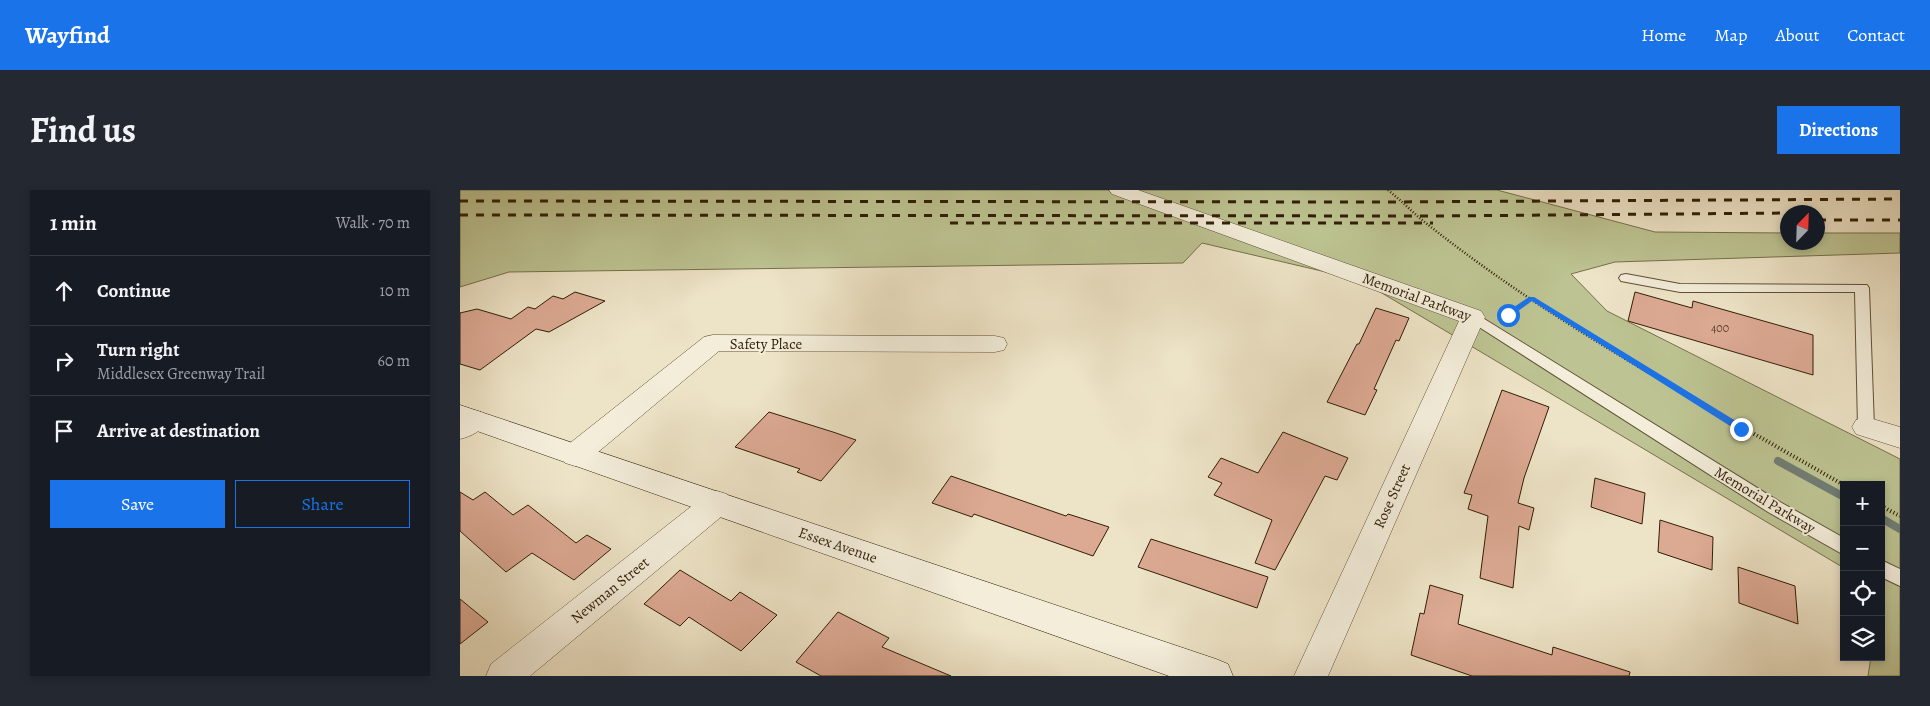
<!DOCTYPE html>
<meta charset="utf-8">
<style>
body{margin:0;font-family:Alegreya,serif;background:#242831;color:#f1f3f6}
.controls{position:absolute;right:15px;bottom:15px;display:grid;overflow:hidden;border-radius:0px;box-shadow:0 2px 8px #0003}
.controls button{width:45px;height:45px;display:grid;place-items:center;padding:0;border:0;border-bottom:1px solid #363941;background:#171b24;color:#f1f3f6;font:25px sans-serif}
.compass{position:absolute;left:1320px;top:15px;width:45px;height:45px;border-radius:50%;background:#171b24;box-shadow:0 2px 8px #0003;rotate:23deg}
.stop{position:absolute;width:15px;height:15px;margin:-11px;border:4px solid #1a73e8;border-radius:50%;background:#fff}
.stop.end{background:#1a73e8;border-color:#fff;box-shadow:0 1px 5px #0008}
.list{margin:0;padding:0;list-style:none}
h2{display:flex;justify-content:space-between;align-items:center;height:65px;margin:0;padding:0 20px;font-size:21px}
h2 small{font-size:16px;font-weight:400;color:#9ea1a6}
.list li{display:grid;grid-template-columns:32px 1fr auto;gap:15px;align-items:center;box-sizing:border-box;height:70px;padding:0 20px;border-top:1px solid #363941}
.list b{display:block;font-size:19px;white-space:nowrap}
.list p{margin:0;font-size:16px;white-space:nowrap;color:#9ea1a6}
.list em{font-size:16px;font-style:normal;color:#9ea1a6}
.actions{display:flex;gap:10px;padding:15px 20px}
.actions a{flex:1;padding:11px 0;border:1px solid #1a73e8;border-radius:0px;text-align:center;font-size:18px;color:#1a73e8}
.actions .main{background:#1a73e8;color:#fff}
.icon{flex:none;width:28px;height:28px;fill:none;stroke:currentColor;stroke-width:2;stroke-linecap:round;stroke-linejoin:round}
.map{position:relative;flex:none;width:1440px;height:486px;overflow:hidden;border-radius:0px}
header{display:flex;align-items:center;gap:30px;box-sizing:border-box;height:70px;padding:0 25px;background:#1a73e8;color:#fff}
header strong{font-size:24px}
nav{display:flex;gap:28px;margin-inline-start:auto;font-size:18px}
.intro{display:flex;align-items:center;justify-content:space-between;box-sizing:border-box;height:120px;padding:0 30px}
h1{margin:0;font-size:35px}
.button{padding:12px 22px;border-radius:0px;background:#1a73e8;color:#fff;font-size:18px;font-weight:700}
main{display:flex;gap:30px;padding:0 30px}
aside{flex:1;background:#171b24;border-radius:0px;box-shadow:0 2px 8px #0003}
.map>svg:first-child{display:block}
.green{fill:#bdc392;stroke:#76704c}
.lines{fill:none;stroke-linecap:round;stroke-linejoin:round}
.stream{stroke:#707d73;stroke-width:8}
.building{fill:#dca993;stroke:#301e06}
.lane-casing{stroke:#5f4f36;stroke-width:2}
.street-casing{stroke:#5f4f36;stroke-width:1}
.secondary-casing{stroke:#301e06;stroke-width:1}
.path-far1{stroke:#301e06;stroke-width:2.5;stroke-dasharray:1 2;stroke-linecap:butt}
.path{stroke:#301e06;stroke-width:4;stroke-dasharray:1 2.5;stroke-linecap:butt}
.lane{fill:#f3edda;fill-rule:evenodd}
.street{fill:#f3edda;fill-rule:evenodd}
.secondary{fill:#f3edda;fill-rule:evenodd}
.rail{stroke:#301e06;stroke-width:3;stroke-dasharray:8 8;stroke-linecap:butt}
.route{fill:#1a73e8}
.labels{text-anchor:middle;stroke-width:4;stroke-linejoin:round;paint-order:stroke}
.number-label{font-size:12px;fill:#5b4129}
.street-label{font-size:15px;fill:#301e06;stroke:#f3edda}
</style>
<header>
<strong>Wayfind</strong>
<nav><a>Home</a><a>Map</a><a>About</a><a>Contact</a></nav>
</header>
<div class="intro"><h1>Find us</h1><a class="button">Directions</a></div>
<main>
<aside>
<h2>1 min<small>Walk · 70 m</small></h2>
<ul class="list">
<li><svg class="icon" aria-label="ahead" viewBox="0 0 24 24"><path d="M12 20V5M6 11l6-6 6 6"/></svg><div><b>Continue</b></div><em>10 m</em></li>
<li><svg class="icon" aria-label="right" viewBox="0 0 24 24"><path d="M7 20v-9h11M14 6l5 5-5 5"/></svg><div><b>Turn right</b><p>Middlesex Greenway Trail</p></div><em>60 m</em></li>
<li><svg class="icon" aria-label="arrive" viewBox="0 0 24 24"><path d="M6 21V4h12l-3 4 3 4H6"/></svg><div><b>Arrive at destination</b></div></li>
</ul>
<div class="actions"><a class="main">Save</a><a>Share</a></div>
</aside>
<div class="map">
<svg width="1440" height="486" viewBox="0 0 1440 486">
<rect width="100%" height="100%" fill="#ede3c6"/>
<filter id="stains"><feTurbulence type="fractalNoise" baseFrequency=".004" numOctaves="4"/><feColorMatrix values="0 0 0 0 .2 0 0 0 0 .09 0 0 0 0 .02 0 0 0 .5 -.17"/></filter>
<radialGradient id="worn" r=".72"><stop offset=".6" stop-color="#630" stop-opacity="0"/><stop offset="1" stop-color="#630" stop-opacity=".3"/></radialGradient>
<path class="green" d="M0 0H1037L1195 42 1327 43 1328 52H1358V43H1440V63L1155 72 1111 84 1147 121 1440 269V486H1408L1411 467H1421V295H1384V378L900 90 742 53 723 73 49 82 0 97Z"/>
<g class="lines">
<path class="stream" d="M1318 271 1384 307
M1421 328 1440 339"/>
</g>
<path class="building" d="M115 102 145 111 89 142 76 139 20 180 0 174V123L17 119 51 129 68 117 75 119 93 106 103 109Z
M1175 102 1232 118 1233 111 1353 145V185L1168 131Z
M916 118 949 128 939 151 936 150 914 199 917 200 905 225 867 212 897 154H899Z
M1042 200 1089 217 1064 288 1058 313 1074 318 1069 340 1059 336 1053 398 1020 388 1028 326 1008 319 1012 305 1004 303Z
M309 222 373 242 396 250 361 291 337 282 340 279 275 257Z
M823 242 888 268 877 290 865 286 815 380 795 373 812 330 754 305 762 293 748 287 761 268 798 283Z
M491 286 606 326 608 324 649 337 633 366 514 324 512 327 472 313Z
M1135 288 1185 303 1182 334 1131 317Z
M0 302 13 310 25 302 53 325 68 315 116 353 127 345 151 359 114 390 72 363 46 382 0 341Z
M1200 330 1253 347 1252 380 1198 362Z
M691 349 808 387 797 418 678 377Z
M1278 377 1335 396 1338 434 1279 413Z
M220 380 271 411 280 402 317 425 281 461 229 427 220 436 184 414Z
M970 395 1003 405 998 434 1092 465 1093 457 1170 482 1169 486H1012L951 465 960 423 964 424Z
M0 409 28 432 0 454Z
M378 422 429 448 422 457 491 486H361L336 472Z"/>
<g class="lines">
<g class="lane-casing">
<path id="lane" d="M1166 84 1220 94 1407 95 1409 98 1414 237 1412 241 1406 243 1400 241 1398 237 1395 102H1220L1161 91 1159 88 1161 85Z
M1013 122 1320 312 1384 348V365L1308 322 1008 130 1006 127Z
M1421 370 1440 379V396L1421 387Z"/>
</g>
<g class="street-casing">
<path id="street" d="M649 0H678L1021 121 1025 127 868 486H834L999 131 652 4Z
M253 145 535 146 544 148 547 154 544 160 535 162 259 161 125 273 115 276 105 273 101 265 105 257 244 147Z
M14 220 24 223 28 230C22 241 12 246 0 249V226Z
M1406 227 1440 237V258L1396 244 1392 237 1396 230Z
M257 301 267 304 272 313 267 322 70 486H26L31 474 247 304Z"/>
</g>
<g class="secondary-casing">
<path id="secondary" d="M0 215 756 469 768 474 773 486H709L0 235Z"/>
</g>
<path class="path-far1" d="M928 0C943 12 956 26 971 37 1053 102 1145 158 1235 210
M1046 126 1071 108"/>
<path class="path" d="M1233 209 1384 295
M1421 316 1440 326"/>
<use href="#lane" class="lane"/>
<use href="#street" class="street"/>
<use href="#secondary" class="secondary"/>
<path class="rail" d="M0 11 926 12 1440 9
M0 25 977 26 1328 23
M1358 30H1440
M490 33H973"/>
</g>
<path class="route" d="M1069 107H1074L1284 236V241H1278L1072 111 1050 127H1045V123Z"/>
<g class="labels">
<g class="number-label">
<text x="1260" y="142">400</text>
</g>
<g class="street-label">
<text transform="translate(957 107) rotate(20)" y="5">Memorial Parkway</text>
<text x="306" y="159">Safety Place</text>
<text transform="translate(932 306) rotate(-66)" y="5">Rose Street</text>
<text transform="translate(1305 310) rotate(31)" y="5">Memorial Parkway</text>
<text transform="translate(378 355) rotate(19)" y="5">Essex Avenue</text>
<text transform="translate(150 400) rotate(-39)" y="5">Newman Street</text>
</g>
</g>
<rect width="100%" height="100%" filter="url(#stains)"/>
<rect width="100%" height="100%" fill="url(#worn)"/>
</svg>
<div class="controls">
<button>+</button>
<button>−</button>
<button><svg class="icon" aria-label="locate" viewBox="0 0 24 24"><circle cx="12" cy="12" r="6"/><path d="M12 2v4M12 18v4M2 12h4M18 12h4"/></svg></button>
<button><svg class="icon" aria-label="layers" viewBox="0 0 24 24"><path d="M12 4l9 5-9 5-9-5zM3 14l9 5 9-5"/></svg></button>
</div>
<svg class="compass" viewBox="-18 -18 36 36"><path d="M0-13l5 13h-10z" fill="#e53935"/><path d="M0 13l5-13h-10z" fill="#9ea1a6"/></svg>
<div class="stop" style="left:1048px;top:125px"></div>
<div class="stop end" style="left:1281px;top:239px"></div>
</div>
</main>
